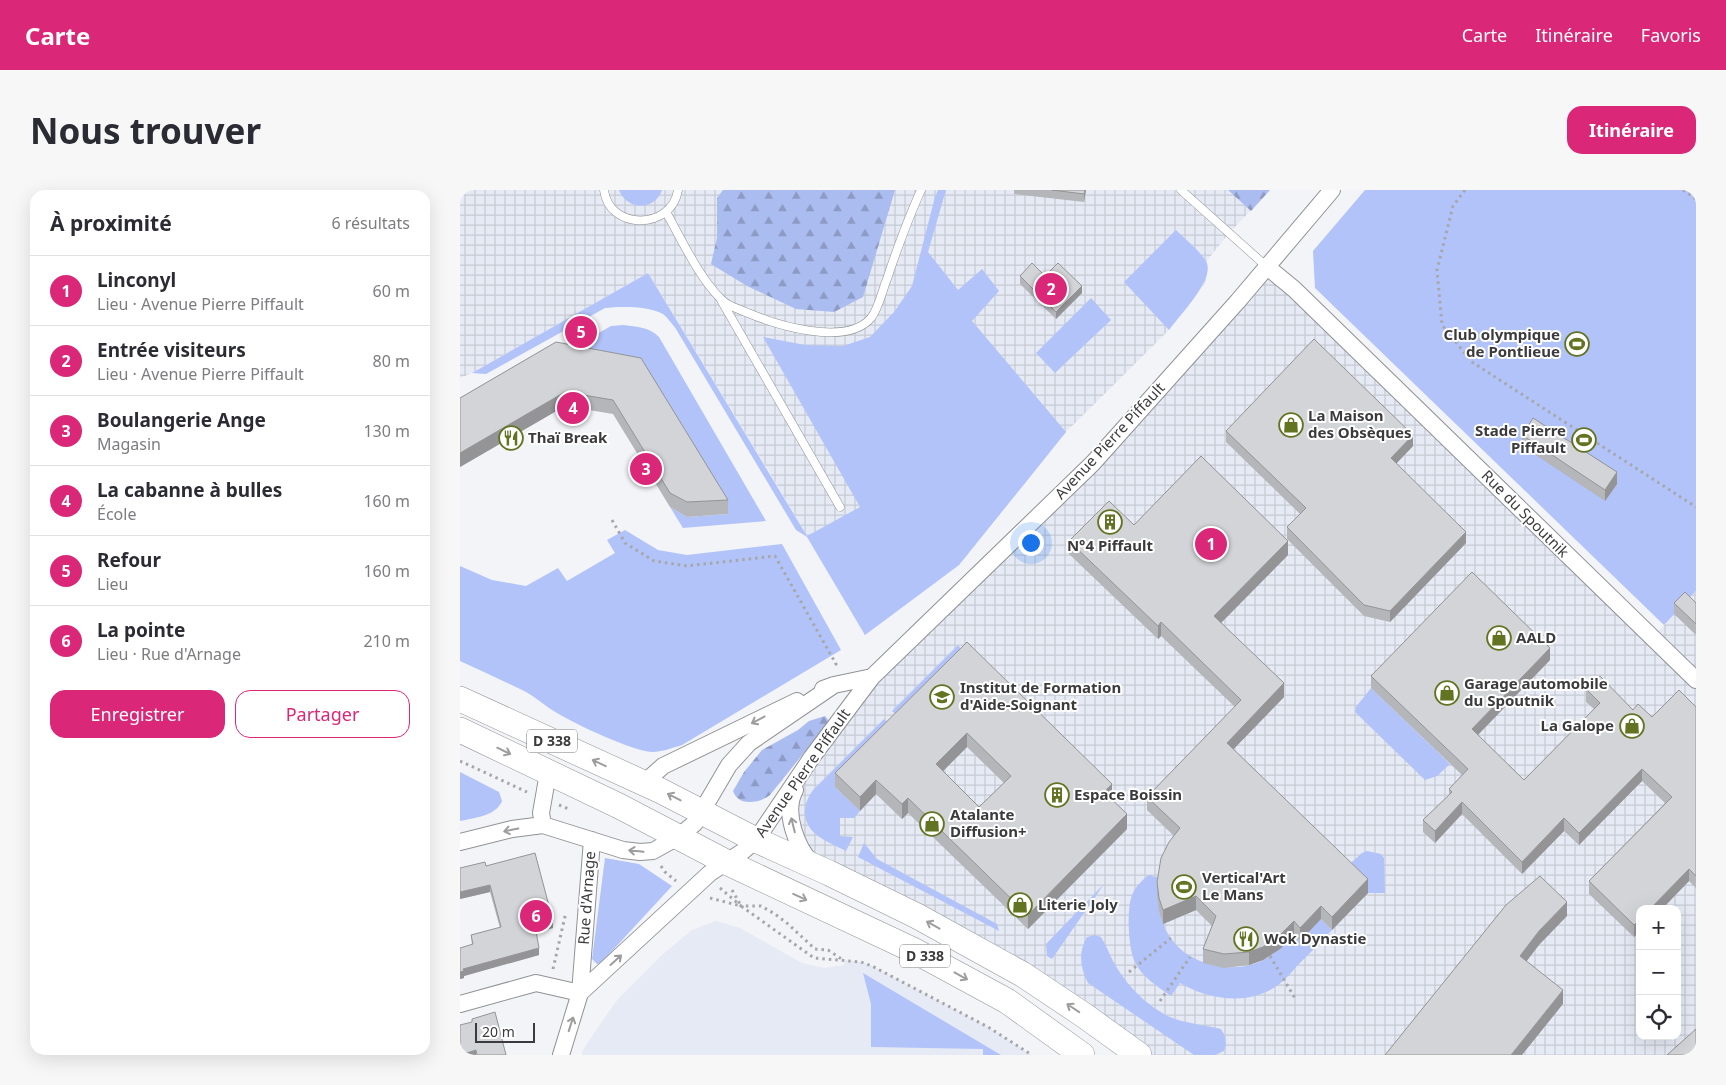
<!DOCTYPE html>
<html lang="fr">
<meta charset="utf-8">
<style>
body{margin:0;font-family:"Noto Sans",sans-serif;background:#f7f7f7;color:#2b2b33}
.controls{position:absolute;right:15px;bottom:15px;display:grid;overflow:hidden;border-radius:10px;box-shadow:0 5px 20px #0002}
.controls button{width:45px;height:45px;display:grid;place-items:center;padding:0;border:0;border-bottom:1px solid #e1e1e2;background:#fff;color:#2b2b33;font:25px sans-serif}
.scale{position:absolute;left:15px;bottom:12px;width:60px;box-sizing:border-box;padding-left:5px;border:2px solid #3b3b3d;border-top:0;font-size:14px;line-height:18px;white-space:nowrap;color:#3b3b3d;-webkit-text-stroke:4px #fff;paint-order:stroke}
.you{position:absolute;left:570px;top:352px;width:18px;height:18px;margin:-12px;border:4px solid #fff;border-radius:50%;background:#1a73e8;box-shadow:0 0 0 8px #1a73e833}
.badge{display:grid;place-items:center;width:32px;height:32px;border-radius:50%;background:#db2777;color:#fff;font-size:16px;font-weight:700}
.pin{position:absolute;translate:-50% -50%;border:2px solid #fff;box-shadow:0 1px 5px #0006}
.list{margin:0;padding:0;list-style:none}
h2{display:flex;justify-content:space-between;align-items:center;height:65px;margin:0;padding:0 20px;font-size:21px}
h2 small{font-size:16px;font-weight:400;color:#7c7c81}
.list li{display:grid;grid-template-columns:32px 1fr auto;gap:15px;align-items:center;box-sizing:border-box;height:70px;padding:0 20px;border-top:1px solid #e1e1e2}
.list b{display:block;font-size:19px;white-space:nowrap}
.list p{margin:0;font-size:16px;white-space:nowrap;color:#7c7c81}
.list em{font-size:16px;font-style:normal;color:#7c7c81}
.actions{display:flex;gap:10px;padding:15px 20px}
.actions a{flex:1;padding:11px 0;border:1px solid #db2777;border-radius:15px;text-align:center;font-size:18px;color:#db2777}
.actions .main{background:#db2777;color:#fff}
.icon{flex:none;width:28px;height:28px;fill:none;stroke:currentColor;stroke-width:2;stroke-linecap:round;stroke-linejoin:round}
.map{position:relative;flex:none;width:1236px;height:865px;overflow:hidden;border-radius:15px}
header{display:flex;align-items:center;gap:30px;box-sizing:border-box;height:70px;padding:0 25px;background:#db2777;color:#fff}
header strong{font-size:24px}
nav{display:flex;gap:28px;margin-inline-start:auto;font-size:18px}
.intro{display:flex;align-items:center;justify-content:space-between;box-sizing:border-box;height:120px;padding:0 30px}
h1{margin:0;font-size:35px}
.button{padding:12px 22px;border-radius:15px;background:#db2777;color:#fff;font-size:18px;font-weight:700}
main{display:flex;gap:30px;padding:0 30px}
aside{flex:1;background:#fff;border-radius:15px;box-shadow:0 5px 20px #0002}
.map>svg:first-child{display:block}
.built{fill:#e6eaf5}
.industrial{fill:url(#industrial-grid);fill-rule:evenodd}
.green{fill:#b1c3f9}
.forest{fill:url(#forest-firs)}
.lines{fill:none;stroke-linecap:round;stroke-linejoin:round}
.service-casing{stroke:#919295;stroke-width:9}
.minor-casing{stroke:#919295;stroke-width:18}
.primary-casing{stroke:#919295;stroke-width:26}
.path{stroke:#a7a7ab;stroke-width:3;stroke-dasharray:2.5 4;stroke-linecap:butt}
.service{stroke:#fff;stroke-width:8}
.minor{stroke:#fff;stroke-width:16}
.primary{stroke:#fff;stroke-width:25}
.wall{fill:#b5b6b9;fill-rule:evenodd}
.shaded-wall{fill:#949496}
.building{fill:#d3d4d7;stroke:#949496;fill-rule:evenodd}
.oneway{stroke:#9d9d9e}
.labels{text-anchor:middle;stroke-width:4;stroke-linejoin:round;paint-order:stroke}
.shield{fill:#fff;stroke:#767677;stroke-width:1}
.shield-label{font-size:14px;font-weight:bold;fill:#3b3b3d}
.poi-label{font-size:15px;font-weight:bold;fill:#3b3b3d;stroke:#fff;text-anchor:start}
.street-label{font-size:15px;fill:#3b3b3d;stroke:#fff}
</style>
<header>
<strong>Carte</strong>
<nav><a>Carte</a><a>Itinéraire</a><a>Favoris</a></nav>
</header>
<div class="intro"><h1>Nous trouver</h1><a class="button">Itinéraire</a></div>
<main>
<aside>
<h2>À proximité<small>6 résultats</small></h2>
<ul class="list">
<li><span class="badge">1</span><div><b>Linconyl</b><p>Lieu · Avenue Pierre Piffault</p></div><em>60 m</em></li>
<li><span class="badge">2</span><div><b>Entrée visiteurs</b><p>Lieu · Avenue Pierre Piffault</p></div><em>80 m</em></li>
<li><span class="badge">3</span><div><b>Boulangerie Ange</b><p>Magasin</p></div><em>130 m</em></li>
<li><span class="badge">4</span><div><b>La cabanne à bulles</b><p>École</p></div><em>160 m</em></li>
<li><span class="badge">5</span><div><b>Refour</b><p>Lieu</p></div><em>160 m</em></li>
<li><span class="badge">6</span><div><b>La pointe</b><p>Lieu · Rue d'Arnage</p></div><em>210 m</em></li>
</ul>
<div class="actions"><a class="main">Enregistrer</a><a>Partager</a></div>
</aside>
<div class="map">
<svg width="1236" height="865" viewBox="0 0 1236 865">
<defs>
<pattern id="industrial-grid" width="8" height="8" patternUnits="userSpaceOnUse" patternTransform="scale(1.25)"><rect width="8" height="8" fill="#e6eaf5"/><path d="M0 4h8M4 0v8" fill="none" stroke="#c6cad3"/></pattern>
<pattern id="forest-firs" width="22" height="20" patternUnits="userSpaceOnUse" patternTransform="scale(1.25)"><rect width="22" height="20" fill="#abbcf0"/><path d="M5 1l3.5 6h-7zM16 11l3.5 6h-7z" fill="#8c9ac4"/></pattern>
</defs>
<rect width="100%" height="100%" fill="#f3f4f8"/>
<path class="built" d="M256 731 280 738 342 773 364 778 385 775 384 770 401 772 412 776 528 837 572 865H122L123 860 134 843 158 809 203 764 232 740Z"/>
<path class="industrial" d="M0 0H810L769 43 746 72 748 80 745 93 709 140 606 242 499 375 405 445 320 300 188 83 12 183 0 188Z
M806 76 1193 447 1236 401V865H679L356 677 331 627 352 567 402 501 561 342ZM1180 719H1217V846H1180Z"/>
<path class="green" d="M159 0H202C195 21 167 21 159 0Z
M478 0H486L468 62 498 100 522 79 539 101 512 131 606 242 499 375 405 445 347 347 336 340 216 139C212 134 208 128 203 124 189 116 161 116 145 118L26 184 12 183 188 83 347 346 400 317 303 147 345 155 383 156 410 147 434 122 452 96 475 7Z
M905 0H1236V401L1204 435 855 98 853 61Z
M716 40C725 49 740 61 746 71 756 89 719 126 709 140L664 92Z
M631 108 651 130 595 183 576 163Z
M164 135C176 137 190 137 199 147L306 331 223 338 210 317 227 327 268 324 96 167 151 136Z
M165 340 198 360 227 365 322 354 381 460 222 555C212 558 202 562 192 562 172 561 115 534 97 523 86 517 77 508 66 502 44 491 22 481 0 471V376L32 390 66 396 98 378 107 391 155 363 147 350Z
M498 455 501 459 442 530 432 521Z
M911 498 990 574 977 586 965 590 895 522 896 517Z
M424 529 434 538 375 597 400 621 394 628H380V646L393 647 386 661C369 652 345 645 345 622 345 614 348 607 353 600Z
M0 582 39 602 42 611C36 626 14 628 0 631Z
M404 653 417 669 537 734 539 741 398 667Z
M907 661 921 664 924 668 925 703H908L884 679 902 663Z
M145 668 179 674 212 696 141 773 137 774 132 769Z
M688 685 700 688C693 730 710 765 753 775 770 779 789 778 805 769 816 763 825 754 834 745L840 751 861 729 872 740C861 752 849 764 837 776 831 783 825 790 818 795 790 816 748 810 720 793L711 806C698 797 682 787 675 772 668 759 666 716 673 703 676 696 683 690 688 685Z
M644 694 592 769 587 766 586 754Z
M635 745 641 747C646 755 649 763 653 771 666 795 689 819 715 829 730 834 746 835 761 839L765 846 766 855 764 861 755 865H734L628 793C620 778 618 762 627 747Z
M403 783 541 865H523V859L411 857V814Z"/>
<path class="forest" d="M263 0H435L403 107 374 122 336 119 287 96 251 74 257 48V8Z
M768 0H810L791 21Z
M365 526 368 530V533L310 605C300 613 278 617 273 601L284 582 302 560 338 540 349 531Z"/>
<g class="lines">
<g class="service-casing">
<path id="service" d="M144 0C149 41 212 40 218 0
M721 0 806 76
M206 22C222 50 238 86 261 109 267 116 279 119 288 123 317 135 386 157 411 128 419 118 422 101 427 89 437 59 448 29 461 0
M261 110 380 317"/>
</g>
<g class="minor-casing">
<path id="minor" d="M806 76 834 99 1236 490
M363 499 374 495 412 487
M184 593 203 576 337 511
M335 600C323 621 336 658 353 674
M83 635 81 623 88 583
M0 652 52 639 83 635 163 660 180 662 193 661 218 647 235 633 269 575 289 553 374 495
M120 803 250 683 282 662 296 650 352 567 412 487 633 273 778 111 872 0
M0 814 76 793 120 803
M101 865 120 803 132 650"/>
</g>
<g class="primary-casing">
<path id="primary" d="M0 509 201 601 296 650 369 683 457 726 562 784 625 826 679 865
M0 540 159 616 266 672 453 760 547 811 622 865"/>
</g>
<path class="path" d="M1005 0 993 16 977 80 982 135 1012 172 1236 317
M1223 0 1236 9
M152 330 165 353 194 371 227 376 315 366 376 474 374 475
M0 571 67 602
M99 615 111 620
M201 676 205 682 216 691
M260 698 281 716H301L315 724 328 734 355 759 368 760 383 770
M272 700 280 714
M250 708 281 716 354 768 401 772 412 776 528 837 572 865
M810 766 836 810
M93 779 106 722
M669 782 711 748
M700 811 730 767"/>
<use href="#service" class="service"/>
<use href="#minor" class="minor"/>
<use href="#primary" class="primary"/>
</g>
<path class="wall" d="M554 0H626L624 12 554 4Z
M560 86H585L622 103 596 129 560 94Z
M96 152 268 310V324L227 327 210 317 153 224 105 216 0 277V208Z
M766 241 953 256 936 274 1006 353 930 432 904 426 827 349V337L840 324 766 252Z
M1062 245 1157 294 1145 311 1062 256Z
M674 335 828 365 761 433 824 507 773 559 908 703 872 740 861 729 840 751 834 745 820 759 803 770 789 775 764 778 743 773V759L752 736 736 720 703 734 699 721 697 705V692L714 646 687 620V607L775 517 701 446 698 449 609 364V351Z
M1214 413H1236V445L1214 424Z
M507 452 652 608 651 609 667 639 568 739 448 623 442 629 416 604 400 621 375 597V583ZM507 557 544 593 519 617 483 581Z
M1090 470 1018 545 1064 590 1134 519 1126 512V499L1192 527 1236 517V698L1229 691 1202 719H1180L1174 747 1129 704V691L1205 613 1182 591 1119 655 1104 641 1062 684 1002 624 975 653 963 642V630L989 605V599L1002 585 911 498V486Z
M26 676 93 738 76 742 79 765 4 786V788L0 789V758L12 755 11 745 40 738 30 702 0 709V678Z"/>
<path class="shaded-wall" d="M625 0H626L624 12V4Z
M622 96V103L596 129V122Z
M105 202V216L0 277V263Z
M953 245V256L931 279V268Z
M1157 282V294L1145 311V300Z
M1006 342V353L930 432V421Z
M828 351V365L754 440V426Z
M701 432V446L698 449V436Z
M1090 458V470L1012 551V539Z
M824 493V507L767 566V553Z
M507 543V557L476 588V574Z
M1182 579V591L1119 655V643Z
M416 590V604L400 621V607Z
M652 594V608L644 617V602Z
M448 608V623L442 629V614Z
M1002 612V624L975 653V641Z
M667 624V639L568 739V725Z
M1104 628V641L1062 684V672Z
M1229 679V691L1202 719H1190Z
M908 689V703L872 740V727Z
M30 695V702L0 709V702Z
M736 706V720L703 734V720Z
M1107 712V726L1079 755 1060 780V766L1079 741Z
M861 716V729L840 751V738Z
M1180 730V742L1174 747V735Z
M93 731V738L75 743V736Z
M834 731V745L820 759 803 770 789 775V762Z
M79 758V765L4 786V788L0 789V782L3 779Z
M1103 800V814L1062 865H1051Z
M16 860V865H0Z"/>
<path class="building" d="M592 0H625L624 4Z
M572 73 585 86 598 73 622 96 596 122 560 86Z
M854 149 953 245 931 268 1006 342 930 421 904 415 827 337 846 318 766 241Z
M96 152 181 168 268 310 227 312 210 303 153 210 105 202 0 263V208Z
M1073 228 1157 282 1145 300 1062 245Z
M741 266 828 351 754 426 824 493 767 553 908 689 872 727 861 716 840 738 834 731 820 745 803 757 789 762 764 764 743 759 756 726 736 706 703 720 699 708 697 692 701 668 709 652 720 638 687 607 781 510 701 432 698 436 609 351 649 311 674 335Z
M1012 382 1090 458 1012 539 1064 590 1140 513 1126 499 1140 486 1173 520 1178 514 1192 527 1219 500 1236 517V686L1229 679 1190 719H1180V730L1174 735 1129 691 1212 607 1182 579 1119 643 1104 628 1062 672 1002 612 975 641 963 630 992 602 989 599 1008 579 911 486Z
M1225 402 1236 413V434L1214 413Z
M507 452 652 594 644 602 667 624 568 725 448 608 442 614 416 590 400 607 375 583ZM507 543 551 586 519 617 476 574Z
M75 663 93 731 75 736 79 758 3 779 4 781 0 782V758L13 754 11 745 41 737 30 695 0 702V678L25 672 26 676Z
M1080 686 1107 712 1079 741 1060 766 1103 800 1051 865H925L1046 715Z
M35 822 46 865H17L16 860 0 865V835L12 832V829Z
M1236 839V865H1207Z"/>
<defs><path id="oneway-shaft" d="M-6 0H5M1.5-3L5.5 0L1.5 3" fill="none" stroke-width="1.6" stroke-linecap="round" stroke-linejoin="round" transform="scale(1.25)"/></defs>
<g class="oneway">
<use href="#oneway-shaft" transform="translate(298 530) rotate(152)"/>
<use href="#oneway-shaft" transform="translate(44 561) rotate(26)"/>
<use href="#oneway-shaft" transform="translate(139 573) rotate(-155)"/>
<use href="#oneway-shaft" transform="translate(214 607) rotate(-153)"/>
<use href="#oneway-shaft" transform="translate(333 635) rotate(-104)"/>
<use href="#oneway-shaft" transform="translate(51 640) rotate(169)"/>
<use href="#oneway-shaft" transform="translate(176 661) rotate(-174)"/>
<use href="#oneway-shaft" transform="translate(340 707) rotate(25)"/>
<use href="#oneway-shaft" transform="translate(473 735) rotate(-151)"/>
<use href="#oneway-shaft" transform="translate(156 770) rotate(-42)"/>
<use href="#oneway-shaft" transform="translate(501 786) rotate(29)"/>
<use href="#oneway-shaft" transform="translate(613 818) rotate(-146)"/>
<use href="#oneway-shaft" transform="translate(111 834) rotate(-72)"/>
</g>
<defs>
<g id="stadium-ring" transform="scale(1.25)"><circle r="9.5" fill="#fff" stroke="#627321" stroke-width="1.5"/><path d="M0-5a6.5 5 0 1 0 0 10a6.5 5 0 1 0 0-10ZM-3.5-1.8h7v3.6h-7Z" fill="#627321"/></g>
<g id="shop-ring" transform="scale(1.25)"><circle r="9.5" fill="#fff" stroke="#627321" stroke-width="1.5"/><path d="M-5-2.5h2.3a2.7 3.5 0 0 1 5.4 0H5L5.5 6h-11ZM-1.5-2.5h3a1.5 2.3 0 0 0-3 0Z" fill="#627321"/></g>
<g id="restaurant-ring" transform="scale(1.25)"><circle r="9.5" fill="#fff" stroke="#627321" stroke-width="1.5"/><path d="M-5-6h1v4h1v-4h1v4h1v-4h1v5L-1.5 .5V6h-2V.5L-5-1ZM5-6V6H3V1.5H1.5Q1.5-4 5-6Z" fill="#627321"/></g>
<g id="building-ring" transform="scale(1.25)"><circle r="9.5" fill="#fff" stroke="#627321" stroke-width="1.5"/><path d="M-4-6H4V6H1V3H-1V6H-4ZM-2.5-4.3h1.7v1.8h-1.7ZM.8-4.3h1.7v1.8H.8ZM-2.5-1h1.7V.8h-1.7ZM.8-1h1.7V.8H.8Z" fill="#627321"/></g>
<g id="university-ring" transform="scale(1.25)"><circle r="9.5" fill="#fff" stroke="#627321" stroke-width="1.5"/><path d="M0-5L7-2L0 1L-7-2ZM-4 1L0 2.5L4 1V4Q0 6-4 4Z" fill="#627321"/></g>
</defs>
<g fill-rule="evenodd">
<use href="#stadium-ring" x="1117" y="154"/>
<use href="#shop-ring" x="831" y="235"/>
<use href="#restaurant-ring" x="51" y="248"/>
<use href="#stadium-ring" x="1124" y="250"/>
<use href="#building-ring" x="650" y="332"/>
<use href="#shop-ring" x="1039" y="448"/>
<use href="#shop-ring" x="987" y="503"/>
<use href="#university-ring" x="482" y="507"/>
<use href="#shop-ring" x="1172" y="536"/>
<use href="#building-ring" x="597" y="605"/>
<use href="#shop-ring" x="472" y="634"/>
<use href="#stadium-ring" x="724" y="697"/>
<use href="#shop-ring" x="560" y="715"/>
<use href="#restaurant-ring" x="786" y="749"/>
</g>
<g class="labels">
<g class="shield">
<rect x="67" y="539.5" width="50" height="23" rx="4"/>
<rect x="440" y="754.5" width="50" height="23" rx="4"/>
</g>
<g class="shield-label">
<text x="92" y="556">D 338</text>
<text x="465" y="771">D 338</text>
</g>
<g class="poi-label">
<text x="1100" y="150" text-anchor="end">Club olympique<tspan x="1100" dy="17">de Pontlieue</tspan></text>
<text x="848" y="231">La Maison<tspan x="848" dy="17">des Obsèques</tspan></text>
<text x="1106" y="246" text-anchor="end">Stade Pierre<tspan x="1106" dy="17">Piffault</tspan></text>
<text x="68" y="253">Thaï Break</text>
<text x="650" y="361" text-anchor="middle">N°4 Piffault</text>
<text x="1056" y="453">AALD</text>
<text x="1004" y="499">Garage automobile<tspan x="1004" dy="17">du Spoutnik</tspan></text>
<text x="500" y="503">Institut de Formation<tspan x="500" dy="17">d'Aide-Soignant</tspan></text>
<text x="1154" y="541" text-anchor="end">La Galope</text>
<text x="614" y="610">Espace Boissin</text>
<text x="490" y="630">Atalante<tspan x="490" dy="17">Diffusion+</tspan></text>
<text x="742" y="693">Vertical'Art<tspan x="742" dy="17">Le Mans</tspan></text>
<text x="578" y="720">Literie Joly</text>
<text x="804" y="754">Wok Dynastie</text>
</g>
<g class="street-label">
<text transform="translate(650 251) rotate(-47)" y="5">Avenue Pierre Piffault</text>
<text transform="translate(1065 324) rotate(45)" y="5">Rue du Spoutnik</text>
<text transform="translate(343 583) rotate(-55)" y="5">Avenue Pierre Piffault</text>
<text transform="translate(127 708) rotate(-86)" y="5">Rue d'Arnage</text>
</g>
</g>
</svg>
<div class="controls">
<button>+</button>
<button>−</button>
<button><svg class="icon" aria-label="locate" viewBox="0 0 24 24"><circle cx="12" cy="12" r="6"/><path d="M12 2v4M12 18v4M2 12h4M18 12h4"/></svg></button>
</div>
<div class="scale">20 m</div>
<div class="you"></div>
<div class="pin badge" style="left:751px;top:354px">1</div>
<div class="pin badge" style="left:591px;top:99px">2</div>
<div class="pin badge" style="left:186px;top:279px">3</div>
<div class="pin badge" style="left:113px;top:218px">4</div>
<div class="pin badge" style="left:121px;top:142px">5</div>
<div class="pin badge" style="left:76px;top:726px">6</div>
</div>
</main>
